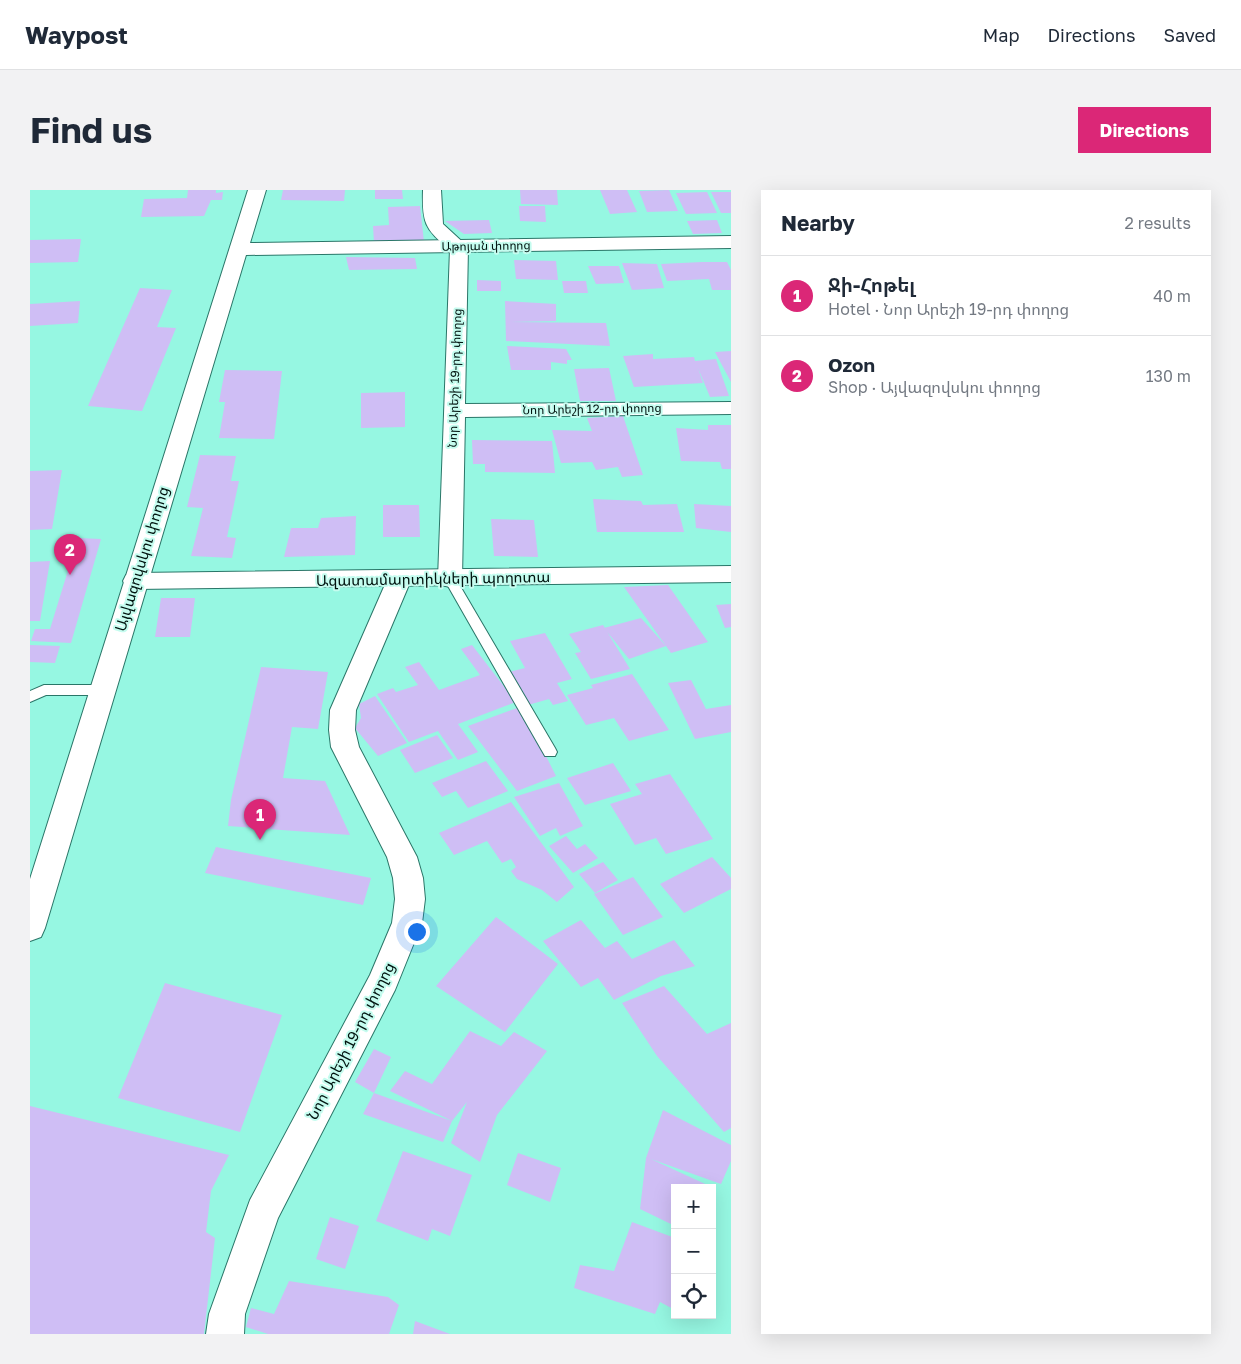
<!DOCTYPE html>
<meta charset="utf-8">
<style>
body{margin:0;font-family:"Golos Text","Noto Sans Armenian",sans-serif;background:#f2f2f3;color:#1f2937}
.controls{position:absolute;right:15px;bottom:15px;display:grid;overflow:hidden;border-radius:0px;box-shadow:0 5px 20px #0002}
.controls button{width:45px;height:45px;display:grid;place-items:center;padding:0;border:0;border-bottom:1px solid #e0e1e3;background:#fff;color:#1f2937;font:25px sans-serif}
.you{position:absolute;left:386px;top:741px;width:18px;height:18px;margin:-12px;border:4px solid #fff;border-radius:50%;background:#1a73e8;box-shadow:0 0 0 8px #1a73e833}
.badge{display:grid;place-items:center;width:32px;height:32px;border-radius:50%;background:#db2777;color:#fff;font-size:16px;font-weight:700}
.pin{position:absolute;translate:-50% -41px;filter:drop-shadow(0 1px 2px #0008)}
.pin::after{content:'';position:absolute;top:26px;width:18px;height:15px;background:inherit;clip-path:polygon(0 0,100% 0,50% 100%)}
.list{margin:0;padding:0;list-style:none}
h2{display:flex;justify-content:space-between;align-items:center;height:65px;margin:0;padding:0 20px;font-size:21px}
h2 small{font-size:16px;font-weight:400;color:#747a83}
.list li{display:grid;grid-template-columns:32px 1fr auto;gap:15px;align-items:center;box-sizing:border-box;height:80px;padding:0 20px;border-top:1px solid #e0e1e3}
.list b{display:block;font-size:19px;white-space:nowrap}
.list p{margin:0;font-size:16px;white-space:nowrap;color:#747a83}
.list em{font-size:16px;font-style:normal;color:#747a83}
.icon{flex:none;width:28px;height:28px;fill:none;stroke:currentColor;stroke-width:2;stroke-linecap:round;stroke-linejoin:round}
.map{position:relative;flex:none;width:701px;height:1144px;overflow:hidden;border-radius:0px}
header{display:flex;align-items:center;gap:30px;box-sizing:border-box;height:70px;padding:0 25px;background:#fff;border-bottom:1px solid #e0e1e3}
header strong{font-size:24px}
nav{display:flex;gap:28px;margin-inline-start:auto;font-size:18px}
.intro{display:flex;align-items:center;justify-content:space-between;box-sizing:border-box;height:120px;padding:0 30px}
h1{margin:0;font-size:35px}
.button{padding:12px 22px;border-radius:0px;background:#db2777;color:#fff;font-size:18px;font-weight:700}
main{display:flex;gap:30px;padding:0 30px}
aside{flex:1;background:#fff;border-radius:0px;box-shadow:0 5px 20px #0002}
.map>svg:first-child{display:block}
.building{fill:#cfbef5}
.lines{fill:none;stroke-linecap:round;stroke-linejoin:round}
.service-casing{stroke:#2a7668;stroke-width:2}
.minor-casing{stroke:#2a7668;stroke-width:2}
.tertiary-casing{stroke:#2a7668;stroke-width:2}
.secondary-casing{stroke:#2a7668;stroke-width:2}
.service{fill:#fff;fill-rule:evenodd}
.minor{fill:#fff;fill-rule:evenodd}
.tertiary{fill:#fff;fill-rule:evenodd}
.secondary{fill:#fff;fill-rule:evenodd}
.labels{text-anchor:middle;stroke-width:4;stroke-linejoin:round;paint-order:stroke}
.far-street-label{font-size:12px;fill:#01130f;stroke:#c5fcef}
.street-label{font-size:15px;fill:#01130f;stroke:#c5fcef}
</style>
<header>
<strong>Waypost</strong>
<nav><a>Map</a><a>Directions</a><a>Saved</a></nav>
</header>
<div class="intro"><h1>Find us</h1><a class="button">Directions</a></div>
<main>
<div class="map">
<svg width="701" height="1144" viewBox="0 0 701 1144">
<rect width="100%" height="100%" fill="#96f7e2"/>
<path class="building" d="M158 0H186V3L193 2 192 10H181L174 26 111 27 114 9 157 8Z
M253 0H315L314 11 251 10Z
M345 0H372L373 9H345Z
M490 0H527L528 15 491 14Z
M570 0H597L607 22 580 24Z
M639 0 648 21 617 22 609 1Z
M677 2 687 23 656 24 646 3Z
M681 2H701V23H691Z
M390 16 394 52 344 53 343 36 359 35 358 17Z
M489 16H515L516 32 490 31Z
M459 30 462 43 434 44 415 31Z
M687 30 692 43 663 44 657 31Z
M51 49 48 72 0 73V50Z
M316 67 385 68 387 79 319 80Z
M484 70 526 71 528 90 486 89Z
M672 72H697L701 80V100H682L679 89 637 91 631 74Z
M592 73 627 74 634 98 602 100Z
M558 76H589L594 93 566 94Z
M447 90 471 91V101H447Z
M532 91H556L558 103H534Z
M110 98 142 100 127 137 146 138 112 221 58 216Z
M50 111 48 133 0 136V114Z
M475 111 526 114V131L481 132 576 133 580 156 476 151Z
M477 156 536 159 542 170H537V174L521 172V180H481Z
M701 161V192L685 162Z
M623 164V169L664 167 665 171 686 169 699 206 680 207 668 178 673 193 604 197 593 166Z
M579 178 586 211H550L544 179Z
M195 180 252 181 244 249 189 248 195 212H189Z
M375 202V237L331 238V203Z
M593 226 613 285 592 287 588 277 566 280 562 272 531 273 522 240 562 241 557 228Z
M678 235H701V279H692L690 272 651 271 646 238 678 240Z
M442 250 522 251 525 283 455 282V274H443Z
M170 265 206 266 201 291H209L197 347 206 348 202 368 161 366 173 318 157 317Z
M32 280 22 339 0 340V281Z
M563 309 611 311 613 315 647 314 654 342H567Z
M664 314 701 316V342L666 338Z
M353 315H389L390 347H353Z
M326 326 325 365 254 367 261 338H288L291 328Z
M461 329 504 330 508 367 464 366Z
M48 348 71 349 41 453 1 451 5 439H20Z
M20 371 10 431H0V372Z
M638 395 678 452 641 463 594 397Z
M131 408H165L160 447H125Z
M701 414V437L695 438 686 415Z
M611 428 636 456 599 469 574 438Z
M573 435 600 479 561 489 545 463 551 462 539 444Z
M515 443 542 489 527 493 538 511 523 515 519 509 498 515 479 482 495 478 480 451Z
M0 455 30 456 25 473 0 472Z
M442 455 486 512 428 534 448 562 428 570 408 541 379 552 347 504 363 498 366 502 388 495 375 477 389 472 409 500 450 485 431 459Z
M231 477 298 482 288 539 262 537 253 588 295 591 320 645 198 636 201 610Z
M602 484 639 540 599 551 584 528 556 535 537 505 563 498 561 495Z
M661 490 676 519 701 515V542L665 549 638 493Z
M345 506 377 553 348 566 325 538 331 528 329 514Z
M487 518 509 552 526 586 487 601 438 536Z
M407 545 423 568 385 583 370 560Z
M456 571 478 601 438 618 426 601 412 607 402 593Z
M583 573 601 601 555 615 537 588Z
M640 584 683 649 636 664 626 648 605 655 580 614 612 604 605 594Z
M529 593 553 636 530 646 526 638 510 646 484 607Z
M481 612 544 697 527 712 512 700 487 689 481 681 486 677 481 669 472 673 457 651 424 665 409 643Z
M536 646 547 659 555 654 568 668 543 683 519 656Z
M186 657 341 688 333 715 175 683Z
M682 667 701 688V699L654 723 630 694Z
M573 672 588 690 565 703 549 684Z
M603 687 633 727 593 745 564 704Z
M466 727 528 774 475 842 406 796Z
M551 730 575 758 587 751 602 769 644 750 665 776 631 786 584 810 568 788 551 797 513 751Z
M135 793 252 825 210 942 88 908Z
M634 796 677 844 701 833V938L694 942 627 866 592 813Z
M440 841 471 856 484 842 517 861 467 925 450 972 421 953 437 912 422 931 413 952 333 924 344 903 325 892 344 859 361 867 344 903 422 931 360 901 375 881 402 894Z
M0 916 199 965 181 1001 176 1042 185 1048 174 1144H0Z
M633 920 701 955V971L691 994 621 969 686 999 683 1016 682 998H645V1036L610 1019 616 968Z
M373 961 442 985 420 1046 402 1039 398 1051 346 1031Z
M488 963 531 978 520 1012 477 995Z
M300 1027 329 1036 315 1079 286 1069Z
M602 1032 645 1048V1120L630 1112 625 1124 544 1098 550 1075 584 1081Z
M259 1091 358 1107 369 1115 359 1144H238L216 1137 221 1118 244 1124Z
M385 1131 420 1144H383Z"/>
<g class="lines">
<g class="service-casing">
<path id="service" d="M420 385 426 389 525 558 527 562 525 566H515L414 389Z
M14 495H72L79 500 72 505H16L0 512V501Z"/>
</g>
<g class="minor-casing">
<path id="minor" d="M393 0H411L413 34 438 57 435 214 701 212V224L435 227 432 389 429 395 420 397 411 395 408 389 420 59C394 40 392 31 393 0Z
M369 382 378 384 381 390 326 520 325 540 329 557 387 667 393 688 395 709 392 733 365 800 248 1028 215 1124 214 1144H176L179 1124 220 1010 340 785 362 733 365 709 363 688 357 667 301 557 299 540 300 520 357 390 360 384Z"/>
</g>
<g class="tertiary-casing">
<path id="tertiary" d="M701 376V392L105 399 96 397 93 391 96 385 105 383Z"/>
</g>
<g class="secondary-casing">
<path id="secondary" d="M218 0H236L220 53 701 46V58L216 65 15 738 11 747 0 751V689Z"/>
</g>
<use href="#service" class="service"/>
<use href="#minor" class="minor"/>
<use href="#tertiary" class="tertiary"/>
<use href="#secondary" class="secondary"/>
</g>
<g class="labels">
<g class="far-street-label">
<text transform="translate(456 56) rotate(-1)" y="4">Աթոյան փողոց</text>
<text transform="translate(425 188) rotate(-88)" y="4">Նոր Արեշի 19-րդ փողոց</text>
<text transform="translate(562 219) rotate(-1)" y="4">Նոր Արեշի 12-րդ փողոց</text>
</g>
<g class="street-label">
<text transform="translate(112 369) rotate(-73)" y="5">Այվազովսկու փողոց</text>
<text transform="translate(403 389) rotate(-1)" y="5">Ազատամարտիկների պողոտա</text>
<text transform="translate(321 851) rotate(-63)" y="5">Նոր Արեշի 19-րդ փողոց</text>
</g>
</g>
</svg>
<div class="controls">
<button>+</button>
<button>−</button>
<button><svg class="icon" aria-label="locate" viewBox="0 0 24 24"><circle cx="12" cy="12" r="6"/><path d="M12 2v4M12 18v4M2 12h4M18 12h4"/></svg></button>
</div>
<div class="you"></div>
<div class="pin badge" style="left:230px;top:650px">1</div>
<div class="pin badge" style="left:40px;top:385px">2</div>
</div>
<aside>
<h2>Nearby<small>2 results</small></h2>
<ul class="list">
<li><span class="badge">1</span><div><b>Ջի-Հոթել</b><p>Hotel · Նոր Արեշի 19-րդ փողոց</p></div><em>40 m</em></li>
<li><span class="badge">2</span><div><b>Ozon</b><p>Shop · Այվազովսկու փողոց</p></div><em>130 m</em></li>
</ul>
</aside>
</main>
